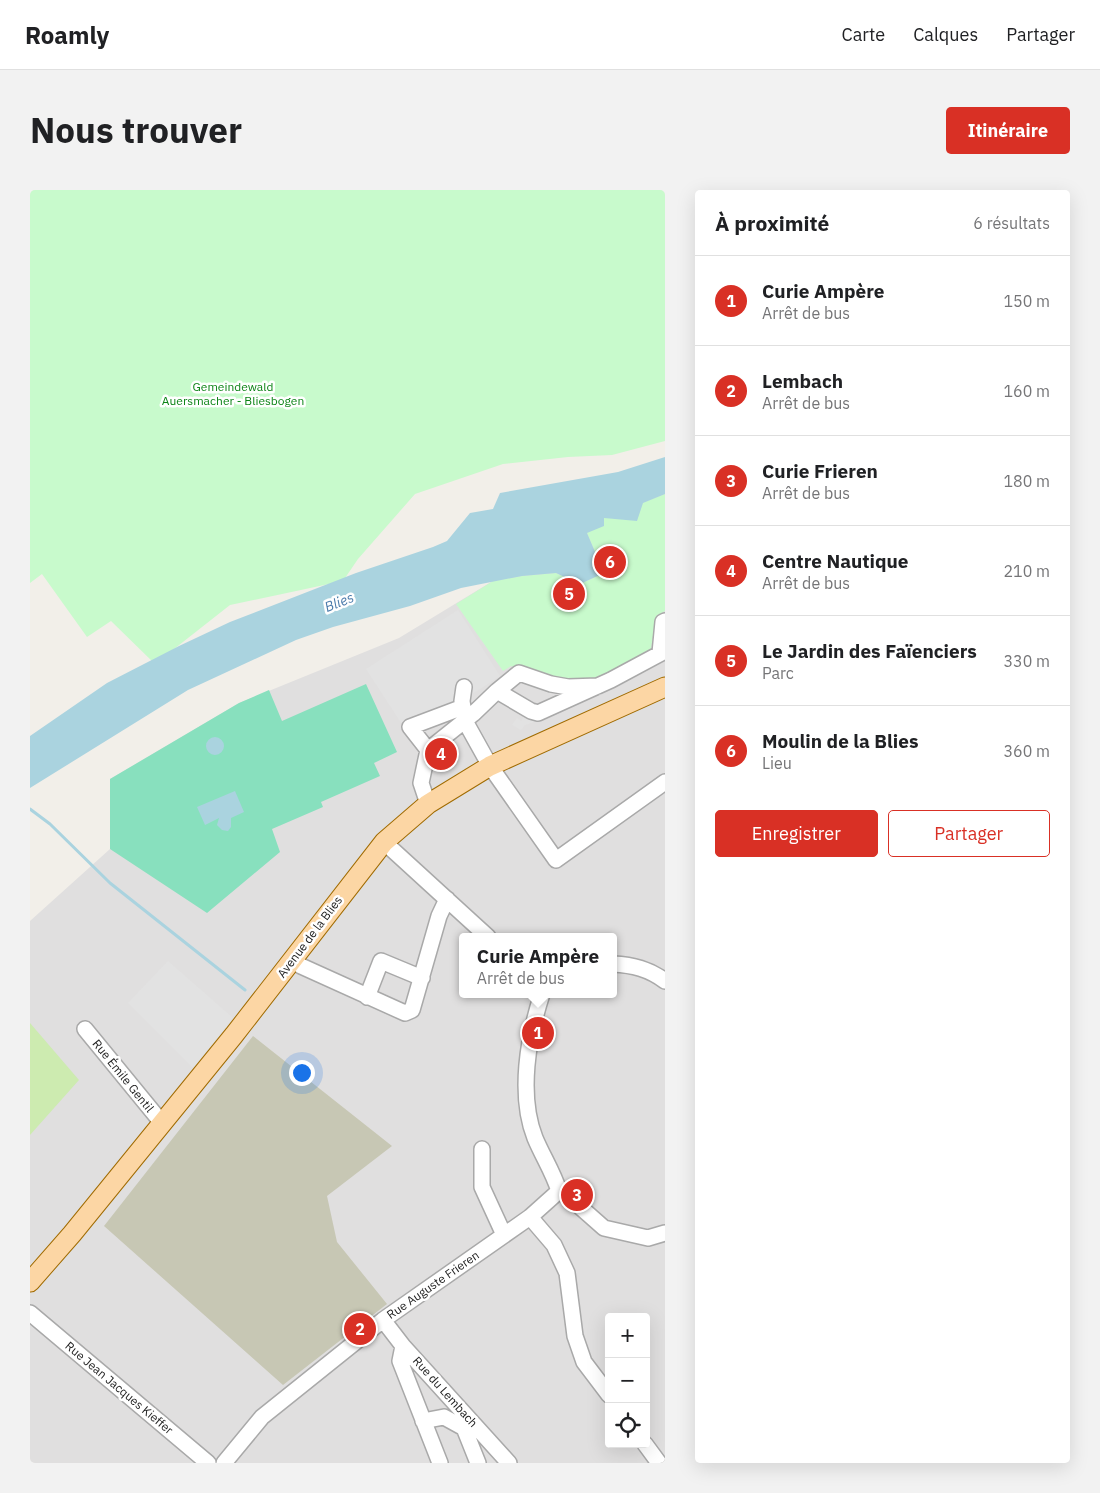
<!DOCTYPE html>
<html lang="fr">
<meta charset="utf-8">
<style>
body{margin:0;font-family:"IBM Plex Sans",sans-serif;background:#f2f2f2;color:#202124}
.controls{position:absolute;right:15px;bottom:15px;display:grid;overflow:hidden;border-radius:5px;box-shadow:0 5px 20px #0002}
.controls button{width:45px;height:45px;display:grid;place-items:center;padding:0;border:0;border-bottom:1px solid #e0e0e0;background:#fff;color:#202124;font:25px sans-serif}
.you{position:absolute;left:271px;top:882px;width:18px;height:18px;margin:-12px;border:4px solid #fff;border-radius:50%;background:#1a73e8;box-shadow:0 0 0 8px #1a73e833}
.badge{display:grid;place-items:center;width:32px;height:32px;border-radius:50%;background:#d93025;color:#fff;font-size:16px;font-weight:700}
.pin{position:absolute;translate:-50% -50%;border:2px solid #fff;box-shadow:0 1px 5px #0006}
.popup{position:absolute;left:429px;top:743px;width:158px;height:65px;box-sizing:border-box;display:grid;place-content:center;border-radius:5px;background:#fff;filter:drop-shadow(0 1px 4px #0005);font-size:16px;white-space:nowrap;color:#757577}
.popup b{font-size:19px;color:#202124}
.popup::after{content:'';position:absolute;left:50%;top:100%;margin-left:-10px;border:10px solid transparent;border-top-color:#fff}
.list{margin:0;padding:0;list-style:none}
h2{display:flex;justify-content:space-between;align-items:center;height:65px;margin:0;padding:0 20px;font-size:21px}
h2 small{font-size:16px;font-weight:400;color:#757577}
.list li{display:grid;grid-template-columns:32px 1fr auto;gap:15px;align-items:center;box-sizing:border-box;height:90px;padding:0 20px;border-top:1px solid #e0e0e0}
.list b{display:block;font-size:19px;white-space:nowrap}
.list p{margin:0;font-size:16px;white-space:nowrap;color:#757577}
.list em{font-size:16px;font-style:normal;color:#757577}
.actions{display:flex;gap:10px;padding:15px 20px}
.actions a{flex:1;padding:11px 0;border:1px solid #d93025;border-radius:5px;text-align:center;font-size:18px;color:#d93025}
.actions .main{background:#d93025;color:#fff}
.icon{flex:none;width:28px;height:28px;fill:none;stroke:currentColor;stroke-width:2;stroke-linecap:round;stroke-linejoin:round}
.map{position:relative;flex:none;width:635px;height:1273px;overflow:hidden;border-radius:5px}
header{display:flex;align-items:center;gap:30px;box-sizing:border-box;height:70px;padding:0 25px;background:#fff;border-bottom:1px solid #e0e0e0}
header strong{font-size:24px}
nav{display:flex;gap:28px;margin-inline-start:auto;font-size:18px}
.intro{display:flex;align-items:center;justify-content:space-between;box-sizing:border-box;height:120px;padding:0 30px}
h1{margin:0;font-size:35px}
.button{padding:12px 22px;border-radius:5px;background:#d93025;color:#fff;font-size:18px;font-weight:700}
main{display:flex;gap:30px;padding:0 30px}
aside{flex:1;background:#fff;border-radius:5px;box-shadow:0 5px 20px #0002}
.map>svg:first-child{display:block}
.residential{fill:#e0dfdf;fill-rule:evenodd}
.construction{fill:#c7c7b4}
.grass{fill:#cdebb0}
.park{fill:#c8facc}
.pitch{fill:#88e0be}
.parking{fill:#e2e2e2}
.water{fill:#aad3df}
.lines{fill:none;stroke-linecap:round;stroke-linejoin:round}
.stream{stroke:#aad3df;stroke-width:3}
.minor-casing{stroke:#a9a9a9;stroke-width:18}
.major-casing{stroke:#a06b00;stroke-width:21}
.minor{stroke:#fff;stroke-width:15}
.major{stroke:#fcd6a4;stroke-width:19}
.labels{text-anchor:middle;stroke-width:5;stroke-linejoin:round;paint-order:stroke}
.park-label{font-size:12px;fill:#0c8416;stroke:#fff}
.street-label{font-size:12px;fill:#222;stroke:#fff}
.water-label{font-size:14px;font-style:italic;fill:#4a7aab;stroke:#fff}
</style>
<header>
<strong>Roamly</strong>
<nav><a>Carte</a><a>Calques</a><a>Partager</a></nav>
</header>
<div class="intro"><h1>Nous trouver</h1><a class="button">Itinéraire</a></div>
<main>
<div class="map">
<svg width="635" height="1273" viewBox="0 0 635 1273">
<rect width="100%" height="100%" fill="#f2efe9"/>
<path class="residential" d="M635 301V1273H0V731L80 659V589L209 513 369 448 593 312ZM433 747H583V804H433ZM579 1127H616V1254H579Z"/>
<path class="construction" d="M223 846 362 956 297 1006 307 1052 357 1114 253 1195 74 1036Z"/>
<path class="grass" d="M0 833 49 890 0 945Z"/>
<path class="park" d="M0 0H635V251L582 265 538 267 473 274 385 304 328 369 313 391 200 415 125 474 81 431 57 447 12 384 0 393Z
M635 304V421L626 426 620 465C605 473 584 487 568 492 543 501 504 487 481 476L473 481 426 414 463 391 492 386 526 383 550 394 574 383 557 343 573 328Z"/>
<path class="pitch" d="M336 494 367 562 344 573 350 586 291 612 293 617 242 639 250 662 177 723 80 659V589L209 513 239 500 252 531Z"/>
<path class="parking" d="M428 420 470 486 379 545 336 479Z
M498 508 507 518 522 521 524 525 495 535 491 540 482 535 487 528 491 531 499 519 489 510Z
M138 771 203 828 163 878 98 813Z"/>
<path class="water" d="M635 267V304L613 313 607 331 574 328V336L557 343 574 383 550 394 526 383 492 386 431 398 380 416 303 437 266 450 158 500 0 598V546L77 493 149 456 200 432 249 413 326 383 403 357 417 351 440 323 463 319 470 303 588 282Z
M176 556a9 9 0 1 1 18 0a9 9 0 1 1-18 0Z
M205 601 214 622 201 628V637L198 641 192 640 187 635 189 628 175 635 167 617Z"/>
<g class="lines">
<path class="stream" d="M0 619 20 634 80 693 215 800"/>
<g class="minor-casing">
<path id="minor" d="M630 463 633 432 635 431
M434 497 432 511 435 531 460 576 526 670 635 592
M467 501 501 521 508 523 581 490 635 461
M398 560 380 537 433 517
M398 614 391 593 398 560 443 524 467 501 489 483 521 494 538 497 568 496
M354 652 458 747
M263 770 271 776 375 823 382 820 409 726 417 709
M583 774C603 775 619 779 635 791
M512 804C498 847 488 905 505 948 513 967 523 982 529 1001L540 1008 574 1038 618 1048 635 1043
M337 807 351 771 392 788
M55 839 132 933
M452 959V997L474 1045
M500 1027 524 1055 537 1083 545 1146 554 1172 579 1205
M0 1123 178 1273
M353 1130 373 1156 479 1273
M373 1156 370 1171 410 1273
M393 1231 414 1227 434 1238
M441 1231 434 1238 448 1273
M615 1254 629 1273
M194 1273 232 1227 353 1130 500 1027 529 1001"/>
</g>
<g class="major-casing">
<path id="major" d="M0 1092 42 1044 204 845 354 652 398 614 460 576 635 497"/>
</g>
<use href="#minor" class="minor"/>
<use href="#major" class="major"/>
</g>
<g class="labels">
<g class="park-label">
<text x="203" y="201">Gemeindewald<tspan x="203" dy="14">Auersmacher - Bliesbogen</tspan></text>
</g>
<g class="street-label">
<text transform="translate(280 747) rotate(-53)" y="4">Avenue de la Blies</text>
<text transform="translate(93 886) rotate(51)" y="4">Rue Émile Gentil</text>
<text transform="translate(403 1095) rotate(-35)" y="4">Rue Auguste Frieren</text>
<text transform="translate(89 1198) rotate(40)" y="4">Rue Jean Jacques Kieffer</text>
<text transform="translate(415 1202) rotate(48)" y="4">Rue du Lembach</text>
</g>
<g class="water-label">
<text transform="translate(309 412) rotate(-22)" y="5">Blies</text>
</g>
</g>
</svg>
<div class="controls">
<button>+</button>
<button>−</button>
<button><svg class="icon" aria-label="locate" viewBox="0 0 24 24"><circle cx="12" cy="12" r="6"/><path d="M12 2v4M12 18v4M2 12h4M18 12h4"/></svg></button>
</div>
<div class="you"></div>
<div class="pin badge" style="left:508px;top:843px">1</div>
<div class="popup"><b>Curie Ampère</b>Arrêt de bus</div>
<div class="pin badge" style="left:330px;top:1139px">2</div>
<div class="pin badge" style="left:547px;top:1005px">3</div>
<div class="pin badge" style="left:411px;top:564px">4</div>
<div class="pin badge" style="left:539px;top:404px">5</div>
<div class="pin badge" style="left:580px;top:372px">6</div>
</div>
<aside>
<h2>À proximité<small>6 résultats</small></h2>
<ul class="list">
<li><span class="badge">1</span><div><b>Curie Ampère</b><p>Arrêt de bus</p></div><em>150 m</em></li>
<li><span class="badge">2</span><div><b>Lembach</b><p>Arrêt de bus</p></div><em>160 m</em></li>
<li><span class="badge">3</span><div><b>Curie Frieren</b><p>Arrêt de bus</p></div><em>180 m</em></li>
<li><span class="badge">4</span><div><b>Centre Nautique</b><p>Arrêt de bus</p></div><em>210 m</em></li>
<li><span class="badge">5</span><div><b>Le Jardin des Faïenciers</b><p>Parc</p></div><em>330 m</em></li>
<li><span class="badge">6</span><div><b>Moulin de la Blies</b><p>Lieu</p></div><em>360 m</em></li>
</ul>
<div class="actions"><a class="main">Enregistrer</a><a>Partager</a></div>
</aside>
</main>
